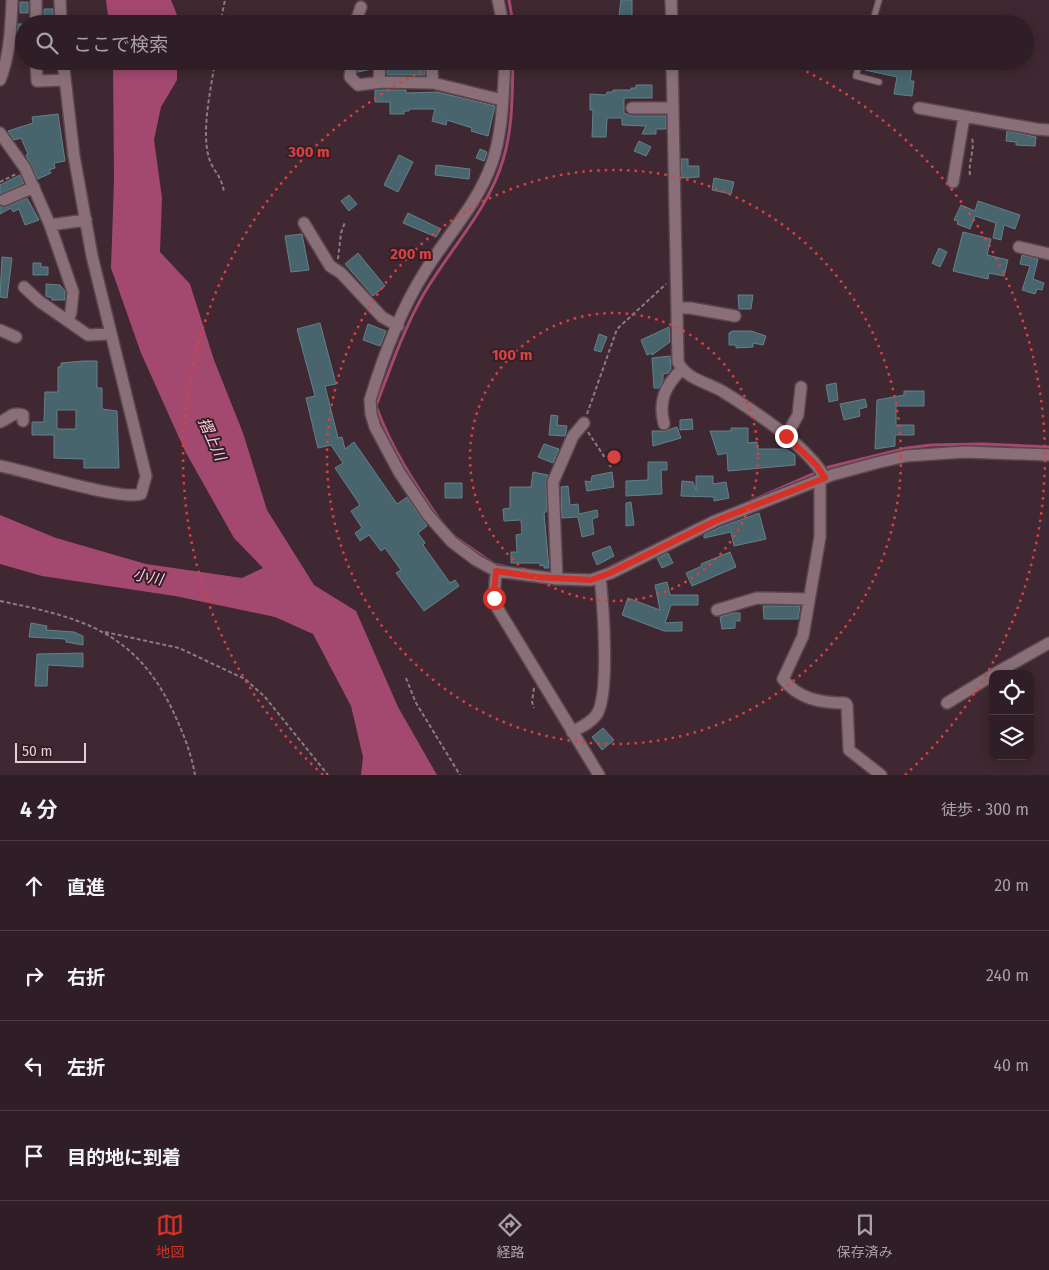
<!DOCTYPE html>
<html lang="ja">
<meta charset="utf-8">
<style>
body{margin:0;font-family:"Fira Sans","Noto Sans JP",sans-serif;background:#3b2b32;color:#f1f3f6}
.controls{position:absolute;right:15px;bottom:15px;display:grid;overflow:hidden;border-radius:10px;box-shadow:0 2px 12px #0003}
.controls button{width:45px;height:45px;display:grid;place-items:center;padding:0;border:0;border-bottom:1px solid #4a3c42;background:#2f1e25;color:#f1f3f6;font:25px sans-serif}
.scale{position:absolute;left:15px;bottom:12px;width:71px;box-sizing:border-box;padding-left:5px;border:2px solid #e1d1d7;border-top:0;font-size:14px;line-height:18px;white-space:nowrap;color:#e1d1d7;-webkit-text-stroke:4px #341f27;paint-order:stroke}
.stop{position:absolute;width:15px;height:15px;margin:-11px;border:4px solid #d93025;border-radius:50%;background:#fff}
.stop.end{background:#d93025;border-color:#fff;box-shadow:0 1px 5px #0008}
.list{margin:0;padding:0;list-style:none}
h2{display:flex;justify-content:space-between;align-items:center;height:65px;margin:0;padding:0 20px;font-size:21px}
h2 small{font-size:16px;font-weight:400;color:#a7a2a7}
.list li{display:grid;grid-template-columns:32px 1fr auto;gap:15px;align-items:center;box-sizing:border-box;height:90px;padding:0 20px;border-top:1px solid #4a3c42}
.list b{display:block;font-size:19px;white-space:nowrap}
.list em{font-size:16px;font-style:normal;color:#a7a2a7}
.icon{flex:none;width:28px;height:28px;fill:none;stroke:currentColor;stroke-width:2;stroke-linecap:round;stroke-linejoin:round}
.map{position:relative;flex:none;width:1049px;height:775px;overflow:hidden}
.search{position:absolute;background:#2f1e25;box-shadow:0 2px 12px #0003;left:15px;right:15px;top:15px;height:55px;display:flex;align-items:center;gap:12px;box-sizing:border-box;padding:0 18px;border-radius:28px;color:#a7a2a7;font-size:19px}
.sheet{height:425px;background:#2f1e25}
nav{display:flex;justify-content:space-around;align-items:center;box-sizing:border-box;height:70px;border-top:1px solid #4a3c42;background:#2f1e25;font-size:14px;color:#a7a2a7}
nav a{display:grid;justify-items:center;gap:2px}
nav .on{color:#d93025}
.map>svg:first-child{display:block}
.water{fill:#a34970}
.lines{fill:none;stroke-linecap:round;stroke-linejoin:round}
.stream{stroke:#a34970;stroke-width:3}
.building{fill:#48656e;stroke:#638189;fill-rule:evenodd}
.service-casing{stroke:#5a474e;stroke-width:8}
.minor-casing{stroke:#5a474e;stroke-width:14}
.path{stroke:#8e7a82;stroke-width:2;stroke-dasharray:4 2.5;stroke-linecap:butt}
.service{stroke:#8a6f78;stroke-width:5.5}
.minor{stroke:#8a6f78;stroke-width:11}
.route{stroke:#d93025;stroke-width:6}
.ring{fill:none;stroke:#d84142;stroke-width:2.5;stroke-dasharray:2.5 5}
.labels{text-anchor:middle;stroke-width:4;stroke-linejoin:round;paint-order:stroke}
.water-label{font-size:15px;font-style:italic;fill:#ffcbde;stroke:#341f27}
.centre{fill:#d84142;stroke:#341f27;stroke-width:2.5}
.ring-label{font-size:15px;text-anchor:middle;font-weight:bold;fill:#d84142;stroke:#341f27;stroke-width:4;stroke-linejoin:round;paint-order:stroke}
</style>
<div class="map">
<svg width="1049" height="775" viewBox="0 0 1049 775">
<rect width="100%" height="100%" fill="#3f2831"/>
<path class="water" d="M106 0H171L177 15V24H109Z
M113 61H177V80L161 107 154 140 162 198 160 252 190 284 214 360 243 433 267 510 314 585 356 611 398 707 437 775H361L363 757 351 706 313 634 275 617 175 596 42 576 0 564V515L56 538 146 564 242 578 263 568 234 538 185 451 141 353 111 268 114 181Z"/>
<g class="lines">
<path class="stream" d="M509 0 513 24
M751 501 829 467 907 448 931 445 982 444 1049 447
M442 523C416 486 391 448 376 406 390 369 403 331 422 297 448 251 488 211 503 160 513 128 512 94 513 61
M452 535 494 564 507 567
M602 571 699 523"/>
</g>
<path class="building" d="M621 0H632V16H619Z
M20 2H28V13H20Z
M44 9H53V20L44 21Z
M18 24H24V38H17Z
M359 61H372V69L358 72Z
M868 61 913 62 910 81H914L912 96 894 94 897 77 865 70Z
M412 62H424L425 75H388L387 73V63Z
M636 85H652V98H624V113L632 116H666V129H656V134H642L646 126 622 125V118H607L606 137H592L593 110H590V94L606 95 607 92H613V90H631V88H636Z
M375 90H406V93L437 92 495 106 488 136 471 131 472 128 447 120 446 125 432 121 435 109H409V111H404V114H390V102H375Z
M58 114 65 161 54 163 55 168 49 170 51 173 38 179 26 155 28 154 21 138 14 140 8 131 33 123 32 117Z
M1007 131 1036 137 1035 146 1016 145V142L1006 141Z
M639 141 651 147 646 156 634 151Z
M480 149 487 152 484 161 476 158Z
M399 155 413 162 398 192 384 185Z
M681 159H688V166H699V177L682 178Z
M436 165 470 169 469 179 435 175Z
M20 175 24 183 0 194V185Z
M714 178 734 182 731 194 712 190Z
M349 195 357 204 349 211 341 201Z
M27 198 39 220 25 225 19 209 13 212 11 208 0 214V206L7 207Z
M978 201 1020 215 1015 229 1004 225 1001 240 993 238 996 223 975 216 970 229 957 224 958 221 954 220 961 205 975 211Z
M408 213 441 229 436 237 403 223Z
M963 232 991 239 987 255 1008 260 1004 276 989 273 988 279 953 271Z
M302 234 309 270 291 272 285 236Z
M939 248 947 252 940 267 932 263Z
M358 253 385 286 373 296 345 264Z
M1022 255 1038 259 1033 279 1044 283 1042 290 1037 289 1035 294 1022 290 1030 266 1020 264Z
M2 257 12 258 7 298 0 297Z
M33 263H41V267H48V275H33Z
M46 284 60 285 65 291V300H52V298L46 296Z
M738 295H753L751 309H739Z
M320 323 336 384 325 386 338 438 342 437 345 449 354 442 397 504 407 497 427 526 418 533 425 543 423 545 450 583 455 580 459 586 424 611 396 573 401 570 385 548 381 551 369 535 360 541 355 533 362 528 351 511 360 505 335 468 343 463 331 445 318 448 306 398 315 396 297 329Z
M368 324 386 331 380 346 363 340Z
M669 327 670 342 652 355V353L647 355 641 340Z
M732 331H751L766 336 763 345 753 343V347L736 348V345H729V333Z
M599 334 607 337 601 352 594 350Z
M670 356 671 369 668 373 663 374V380L659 388H654L652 358Z
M83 361H97V388H102V409L117 411 119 468H84V459L54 458V435H32V422H44L45 392H58V367H61V363ZM57 410H76V429H57Z
M836 383 838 400 829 402 826 385Z
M904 391H924V406H896V425H914V435H895V446L875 449 877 400 904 395Z
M865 399 867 407 859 409 860 416 844 420 840 404Z
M551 415 558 416 557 425 567 426 565 436 549 435Z
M692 419 693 429 680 430V420Z
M677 427 681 438 653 446 652 431H665Z
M731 428H748V443L757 442 758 449H786L795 455V465L728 471 727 453 718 455 710 431H731Z
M544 444 559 449 553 463 538 457Z
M648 462H667V470H661L662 494 626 496V481L648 480Z
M533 472 548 475 546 482 547 511 544 513 549 568H544V565L540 566V563H511V552H517L516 535 522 534 521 520 504 521 503 509 510 508V487H531Z
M612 472 614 487 587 491 585 481 591 482 592 476Z
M696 476H713V484L726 482 729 498 714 501V497L681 496 682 481 693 482 696 490Z
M445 483H462V498H445Z
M568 486 570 505 578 504 579 514 597 510 598 517 592 519 594 534 582 537 578 517 562 518 561 487Z
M631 502 634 525 626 526V503Z
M759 513 766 539 734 546 731 532 704 538V535L718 528Z
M610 546 614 556 597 565 592 553Z
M730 552 736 567 692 586 686 573 702 566 701 564Z
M668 553 673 563 662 568 657 558Z
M667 582 670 595H698V605H671L665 623 682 622V631H664L622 615 628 598 660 610 655 585Z
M763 606H800L798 619H764Z
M733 613H740V621H735V628L722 629 720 617Z
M31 623 47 626 46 630 74 632 83 636V645L66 642V639L29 637Z
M83 653V667L48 665 47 686H35L37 654Z
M603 728 614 740 602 750 592 737Z"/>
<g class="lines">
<g class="service-casing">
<path id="service" d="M872 24 879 0
M860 61 856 76 879 82"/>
</g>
<g class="minor-casing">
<path id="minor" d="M36 0V24
M60 0 61 24
M498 0 503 24
M671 0 672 24
M605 23 672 24
M355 24 361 7
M36 61 37 81 64 80
M352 61 350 77 358 85 382 82 433 83 502 100
M431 61 433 83
M505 61C503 95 503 131 492 163 476 207 447 235 424 273 400 311 383 357 370 400L371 414 375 427 399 472 428 515 452 542 476 560 496 571 557 579 591 580 611 573 715 521 832 475 876 463 906 456 964 452 1049 455
M672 61 678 362C686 379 706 382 722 391 754 411 807 445 825 478
M0 80C10 55 11 27 12 0
M379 82 380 61
M632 108H673
M919 108 1036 129 1049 130
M0 133 25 168 50 225 73 292 71 312 68 321
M953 182 964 117
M4 200 34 187
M304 223 330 266 341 273 382 317 398 326
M50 225 86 220
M1019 247 1049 254
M24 287 39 301 88 335 110 334
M677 308H690L735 316
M0 330 16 337
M0 422C9 419 12 411 23 415V421
M664 424C658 401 665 386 682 369
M786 436 798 415 801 387
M0 466C27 471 121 501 141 494L146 476 92 256 74 156 63 61
M820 480V537L803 636 783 679C798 699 821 703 845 703L847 705 849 750 881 775
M496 571 494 598 498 609 599 775
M557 579 553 482 573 436 584 423
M717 610 757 598 809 599
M994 674 1049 643
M947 703 993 675
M572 732C581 727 591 723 597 714 610 693 603 604 600 577"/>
</g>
<path class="path" d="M220 24 225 0
M215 61C211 89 201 131 209 158 213 172 222 175 224 193
M970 175C968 163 975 149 972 138
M0 182 16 174
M338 259 341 233 345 222
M587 414 617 329 666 284
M588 432 611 467
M0 601C78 617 133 630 171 707 181 728 191 751 195 775
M105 632 179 648 245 679 265 697 328 775
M406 678 416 703 460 775
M534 688 532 702 534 708"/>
<use href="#service" class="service"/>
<use href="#minor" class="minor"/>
</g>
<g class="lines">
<path class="route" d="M494 598 496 571 537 577 591 580 610 573 715 521 825 478 816 465 786 436"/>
</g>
<g class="ring">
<circle cx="614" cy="457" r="144"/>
<circle cx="614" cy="457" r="287"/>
<path d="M323 775A431 431 0 0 1 442 62M786 62A431 431 0 0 1 905 775"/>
</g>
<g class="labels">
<g class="water-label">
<text transform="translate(212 439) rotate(66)" y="5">摺上川</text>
<text transform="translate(148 577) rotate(11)" y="5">小川</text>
</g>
</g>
<circle cx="614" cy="457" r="8" class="centre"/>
<g class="ring-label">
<text x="309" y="157">300 m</text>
<text x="411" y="259">200 m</text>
<text x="512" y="360">100 m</text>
</g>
</svg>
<div class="controls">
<button><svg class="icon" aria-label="locate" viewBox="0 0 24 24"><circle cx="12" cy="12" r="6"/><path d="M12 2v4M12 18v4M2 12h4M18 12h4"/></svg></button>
<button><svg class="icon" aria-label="layers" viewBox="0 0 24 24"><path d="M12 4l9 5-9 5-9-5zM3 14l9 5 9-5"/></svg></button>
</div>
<div class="scale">50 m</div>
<div class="stop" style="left:494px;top:598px"></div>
<div class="stop end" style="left:786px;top:436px"></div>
<div class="search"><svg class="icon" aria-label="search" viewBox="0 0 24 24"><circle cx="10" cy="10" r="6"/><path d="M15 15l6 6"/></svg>ここで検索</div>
</div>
<section class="sheet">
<h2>4 分<small>徒歩 · 300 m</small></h2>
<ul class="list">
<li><svg class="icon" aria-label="ahead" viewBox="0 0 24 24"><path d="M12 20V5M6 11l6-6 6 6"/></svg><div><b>直進</b></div><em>20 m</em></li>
<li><svg class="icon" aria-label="right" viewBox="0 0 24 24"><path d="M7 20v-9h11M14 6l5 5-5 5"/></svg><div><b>右折</b></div><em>240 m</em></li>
<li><svg class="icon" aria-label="left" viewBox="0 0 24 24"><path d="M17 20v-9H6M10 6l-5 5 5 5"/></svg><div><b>左折</b></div><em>40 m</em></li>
<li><svg class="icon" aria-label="arrive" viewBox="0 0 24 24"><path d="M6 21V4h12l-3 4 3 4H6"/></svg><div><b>目的地に到着</b></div></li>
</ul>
</section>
<nav>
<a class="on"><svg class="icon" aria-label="map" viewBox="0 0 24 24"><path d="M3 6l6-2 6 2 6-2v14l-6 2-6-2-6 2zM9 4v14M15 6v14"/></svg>地図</a>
<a><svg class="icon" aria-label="directions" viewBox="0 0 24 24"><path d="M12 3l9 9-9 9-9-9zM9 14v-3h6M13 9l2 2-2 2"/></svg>経路</a>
<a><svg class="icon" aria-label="saved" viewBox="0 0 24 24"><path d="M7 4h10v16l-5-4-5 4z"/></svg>保存済み</a>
</nav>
